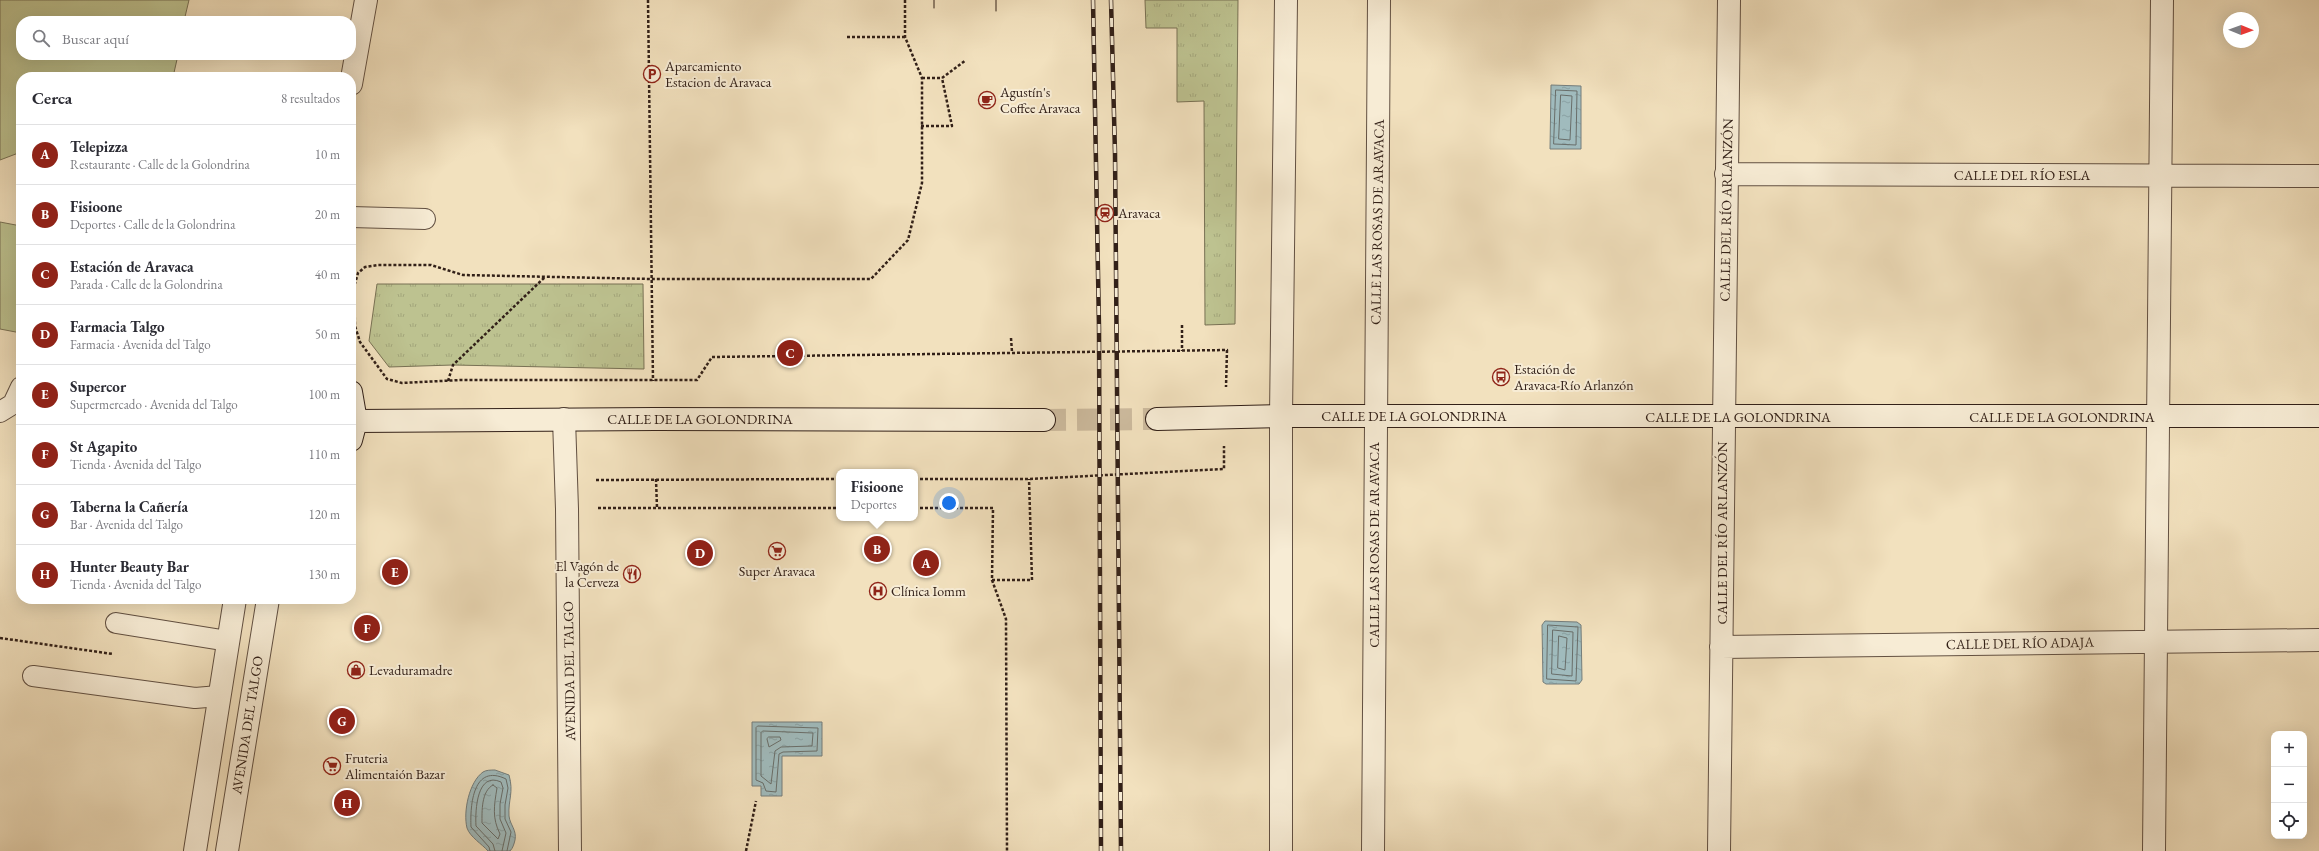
<!DOCTYPE html>
<html lang="es">
<meta charset="utf-8">
<style>
body{margin:0;font-family:"EB Garamond",serif;background:#f7f7f7;color:#2b2b33}
.controls{position:absolute;right:12px;bottom:12px;display:grid;overflow:hidden;border-radius:8px;box-shadow:0 4px 16px #0002}
.controls button{width:36px;height:36px;display:grid;place-items:center;padding:0;border:0;border-bottom:1px solid #e1e1e2;background:#fff;color:#2b2b33;font:20px sans-serif}
.compass{position:absolute;left:2223px;top:12px;width:36px;height:36px;border-radius:50%;background:#fff;box-shadow:0 4px 16px #0002;rotate:91deg}
.you{position:absolute;left:949px;top:503px;width:14px;height:14px;margin:-10px;border:3px solid #fff;border-radius:50%;background:#1a73e8;box-shadow:0 0 0 6px #1a73e833}
.badge{display:grid;place-items:center;width:26px;height:26px;border-radius:50%;background:#8f2418;color:#fff;font-size:13px;font-weight:700}
.pin{position:absolute;translate:-50% -50%;border:2px solid #fff;box-shadow:0 1px 4px #0006}
.popup{position:absolute;left:836px;top:469px;width:82px;height:52px;box-sizing:border-box;display:grid;place-content:center;border-radius:8px;background:#fff;filter:drop-shadow(0 1px 3px #0005);font-size:13px;white-space:nowrap;color:#7c7c81}
.popup b{font-size:15px;color:#2b2b33}
.popup::after{content:'';position:absolute;left:50%;top:100%;margin-left:-8px;border:8px solid transparent;border-top-color:#fff}
.list{margin:0;padding:0;list-style:none}
h2{display:flex;justify-content:space-between;align-items:center;height:52px;margin:0;padding:0 16px;font-size:17px}
h2 small{font-size:13px;font-weight:400;color:#7c7c81}
.list li{display:grid;grid-template-columns:26px 1fr auto;gap:12px;align-items:center;box-sizing:border-box;height:60px;padding:0 16px;border-top:1px solid #e1e1e2}
.list b{display:block;font-size:15px;white-space:nowrap}
.list p{margin:0;font-size:13px;white-space:nowrap;color:#7c7c81}
.list em{font-size:13px;font-style:normal;color:#7c7c81}
.icon{flex:none;width:22px;height:22px;fill:none;stroke:currentColor;stroke-width:2;stroke-linecap:round;stroke-linejoin:round}
.map{position:relative;flex:none;width:2319px;height:851px;overflow:hidden}
.search{position:absolute;background:#fff;box-shadow:0 4px 16px #0002;left:16px;top:16px;width:340px;height:44px;display:flex;align-items:center;gap:10px;box-sizing:border-box;padding:0 14px;border-radius:16px;color:#7c7c81;font-size:15px}
.panel{position:absolute;background:#fff;box-shadow:0 4px 16px #0002;left:16px;top:72px;width:340px;height:532px;border-radius:16px}
.map>svg:first-child{display:block}
.grass{fill:url(#grass-tufts);stroke:#787154}
.garden{fill:#bdc290;stroke:#787154}
.water{fill:url(#water-ripples);stroke:#747d7b}
.lines{fill:none;stroke-linecap:round;stroke-linejoin:round}
.shore{stroke:#696e6a;stroke-width:1}
.secondary-tunnel{stroke:#ccba9d;stroke-width:22;stroke-dasharray:22 11;stroke-linecap:butt}
.lane-casing{stroke:#625042;stroke-width:22}
.street-casing{stroke:#625042;stroke-width:24}
.secondary-casing{stroke:#322018;stroke-width:24}
.path{stroke:#322018;stroke-width:2.5;stroke-dasharray:3 2;stroke-linecap:butt}
.lane{stroke:#f7ecd5;stroke-width:20}
.street{stroke:#f7ecd5;stroke-width:22}
.secondary{stroke:#f7ecd5;stroke-width:22}
.tram{stroke:#322018;stroke-width:1}
.rail-casing{stroke:#322018;stroke-width:4.5}
.rail{stroke:#f7ecd5;stroke-width:3;stroke-dasharray:9;stroke-linecap:butt}
.labels{text-anchor:middle;stroke-width:4;stroke-linejoin:round;paint-order:stroke}
.poi-label{font-size:14px;fill:#322018;stroke:#f7ecd5;text-anchor:start}
.street-label{font-size:14px;fill:#322018;stroke:#f7ecd5}
</style>
<div class="map">
<svg width="2319" height="851" viewBox="0 0 2319 851">
<defs>
<pattern id="grass-tufts" width="24" height="20" patternUnits="userSpaceOnUse"><rect width="24" height="20" fill="#bdc290"/><path d="M3 7l-1-3M5 7V3M7 7l1-3M15 17l-1-3M17 17v-4M19 17l1-3" fill="none" stroke="#a3a67b"/></pattern>
<pattern id="water-ripples" width="26" height="14" patternUnits="userSpaceOnUse"><rect width="26" height="14" fill="#a0bbbd"/><path d="M2 4q2-2 4 0t4 0M15 11q2-2 4 0t4 0" fill="none" stroke="#8aa0a2"/></pattern>
</defs>
<rect width="100%" height="100%" fill="#f2e1be"/>
<filter id="stains"><feTurbulence type="fractalNoise" baseFrequency=".005" numOctaves="4"/><feColorMatrix values="0 0 0 0 .2 0 0 0 0 .09 0 0 0 0 .02 0 0 0 .5 -.17"/></filter>
<radialGradient id="worn" r=".72"><stop offset=".6" stop-color="#630" stop-opacity="0"/><stop offset="1" stop-color="#630" stop-opacity=".3"/></radialGradient>
<path class="grass" d="M1145 0H1238L1235 324 1205 325 1204 101 1177 102V28H1146Z
M377 284H643L644 369 453 365 389 367 369 341Z"/>
<path class="garden" d="M0 0H189L184 21H21V55H178L173 77H21V152L0 160Z
M0 222 21 226V333L0 329Z"/>
<path class="water" d="M1551 85 1581 86V149H1550Z
M1545 621 1577 622 1581 625 1582 680 1579 684H1546L1543 682 1542 625Z
M752 722H822V756H782V796H761V786H752Z
M495 770 509 775C514 793 508 799 509 816 510 825 517 830 515 840 514 844 513 848 510 851H488C482 844 470 837 467 828 463 812 469 782 483 772 486 770 491 770 495 770Z"/>
<g class="lines">
<path class="shore" d="M1556 90 1577 91 1576 145 1554 144Z
M1561 95 1572 96 1570 140 1559 139Z
M1548 625 1578 627 1576 681 1547 679Z
M1553 630 1573 632 1572 676 1552 674Z
M1559 636 1567 638 1565 670 1558 668Z
M758 726 818 728 817 751 783 752 779 754 776 792 766 791 763 783 756 780V728Z
M763 731 813 733 812 746 781 747 775 751 771 784 761 776V733Z
M769 737H780L781 740 769 747 767 739Z
M493 785 497 788C494 806 492 818 500 834L498 839 482 823C482 812 481 791 493 785Z
M490 851 489 847 471 827C470 805 473 763 506 779L508 788 505 805V819L511 832 507 851
M495 851 493 844 476 826C475 810 477 771 501 782L503 788 500 804V819L506 833 502 851"/>
<path class="secondary-tunnel" d="M1044 420 1157 419"/>
<g class="lane-casing">
<path id="lane" d="M351 217 425 219
M0 412 13 404 21 387
M116 623 228 641
M33 676 195 698 219 696"/>
</g>
<g class="street-casing">
<path id="street" d="M351 84 366 0
M1726 174 2319 176
M564 419 567 509 570 851
M1721 647 2319 640
M195 851 235 599
M227 851 268 599
M1281 851V416L1286 0
M1373 851 1379 0
M1719 851 1729 0
M2154 851 2162 0"/>
</g>
<g class="secondary-casing">
<path id="secondary" d="M351 392 356 421 351 440
M1157 419 1281 416H2319
M356 421 655 419 1044 420"/>
</g>
<path class="path" d="M648 0 653 381
M905 0V37L922 78V183L908 240 871 279H651L463 275 431 265H378L365 267 358 273 354 287 355 326 360 342 387 379 402 383 460 380H697L712 357 1227 350 1226 387
M847 37H905
M922 78H942L966 60
M921 126H952L942 78
M1182 325V351
M1011 338 1012 352
M448 381 453 365 545 277
M656 479 657 508
M915 479H1029L1224 469V446
M596 480 839 479
M598 508H839
M915 508H993L992 580 1006 619 1007 851
M992 580H1032L1029 479
M0 638 113 654
M746 851 756 801"/>
<use href="#lane" class="lane"/>
<use href="#street" class="street"/>
<use href="#secondary" class="secondary"/>
<path class="tram" d="M934 0V8
M996 0V11"/>
<g class="rail-casing">
<path id="rail" d="M1093 0 1099 327 1101 851
M1111 0 1115 153 1121 851"/>
</g>
<use href="#rail" class="rail"/>
</g>
<defs>
<g id="parking-ring" transform="scale(0.9)"><circle r="9.5" fill="#f7ecd5" stroke="#8f2418" stroke-width="1.5"/><path d="M-3.5-5.5H1a3.5 3.5 0 0 1 0 7H-1V5.5H-3.5ZM-1-3.4V-.6H.8a1.4 1.4 0 0 0 0-2.8Z" fill="#8f2418"/></g>
<g id="cafe-ring" transform="scale(0.9)"><circle r="9.5" fill="#f7ecd5" stroke="#8f2418" stroke-width="1.5"/><path d="M-5.5-4.5H6V0H3Q3 3.5 0 3.5H-2.5Q-5.5 3.5-5.5 0ZM3-3.2v2h1.7v-2ZM-6 4.5H4V6H-6Z" fill="#8f2418"/></g>
<g id="station-ring" transform="scale(0.9)"><circle r="9.5" fill="#f7ecd5" stroke="#8f2418" stroke-width="1.5"/><path d="M-3-6H3Q5-6 5-4V2Q5 4 3 4L4.5 6H3L1.5 4h-3L-3 6H-4.5L-3 4Q-5 4-5 2V-4Q-5-6-3-6ZM-3.5-4v3h7v-3ZM-3.5 1v1.5H-2V1ZM2 1v1.5H3.5V1Z" fill="#8f2418"/></g>
<g id="bus-ring" transform="scale(0.9)"><circle r="9.5" fill="#f7ecd5" stroke="#8f2418" stroke-width="1.5"/><path d="M-5-6H5V4H4V6H2V4H-2V6H-4V4H-5ZM-3.5-4V0h7V-4ZM-3.5 1.2v1.5H-2V1.2ZM2 1.2v1.5H3.5V1.2Z" fill="#8f2418"/></g>
<g id="supermarket-ring" transform="scale(0.9)"><circle r="9.5" fill="#f7ecd5" stroke="#8f2418" stroke-width="1.5"/><path d="M-6-5.5h2.5l.6 2H6L4.5 2H-2.5L-4.4-4H-6ZM-1.5 3.2a1.3 1.3 0 1 0 .1 0ZM3 3.2a1.3 1.3 0 1 0 .1 0Z" fill="#8f2418"/></g>
<g id="restaurant-ring" transform="scale(0.9)"><circle r="9.5" fill="#f7ecd5" stroke="#8f2418" stroke-width="1.5"/><path d="M-5-6h1v4h1v-4h1v4h1v-4h1v5L-1.5 .5V6h-2V.5L-5-1ZM5-6V6H3V1.5H1.5Q1.5-4 5-6Z" fill="#8f2418"/></g>
<g id="hospital-ring" transform="scale(0.9)"><circle r="9.5" fill="#f7ecd5" stroke="#8f2418" stroke-width="1.5"/><path d="M-5-5h3v3.5h4V-5h3V5h-3V1.5h-4V5h-3Z" fill="#8f2418"/></g>
<g id="shop-ring" transform="scale(0.9)"><circle r="9.5" fill="#f7ecd5" stroke="#8f2418" stroke-width="1.5"/><path d="M-5-2.5h2.3a2.7 3.5 0 0 1 5.4 0H5L5.5 6h-11ZM-1.5-2.5h3a1.5 2.3 0 0 0-3 0Z" fill="#8f2418"/></g>
</defs>
<g fill-rule="evenodd">
<use href="#parking-ring" x="652" y="74"/>
<use href="#cafe-ring" x="987" y="100"/>
<use href="#station-ring" x="1105" y="213"/>
<use href="#bus-ring" x="1501" y="377"/>
<use href="#supermarket-ring" x="777" y="551"/>
<use href="#restaurant-ring" x="632" y="574"/>
<use href="#hospital-ring" x="878" y="591"/>
<use href="#shop-ring" x="356" y="670"/>
<use href="#supermarket-ring" x="332" y="766"/>
</g>
<g class="labels">
<g class="poi-label">
<text x="665" y="71">Aparcamiento<tspan x="665" dy="16">Estacion de Aravaca</tspan></text>
<text x="1000" y="97">Agustín's<tspan x="1000" dy="16">Coffee Aravaca</tspan></text>
<text x="1118" y="218">Aravaca</text>
<text x="1514" y="374">Estación de<tspan x="1514" dy="16">Aravaca-Río Arlanzón</tspan></text>
<text x="619" y="571" text-anchor="end">El Vagón de<tspan x="619" dy="16">la Cerveza</tspan></text>
<text x="777" y="576" text-anchor="middle">Super Aravaca</text>
<text x="891" y="596">Clínica Iomm</text>
<text x="369" y="675">Levaduramadre</text>
<text x="345" y="763">Fruteria<tspan x="345" dy="16">Alimentaión Bazar</tspan></text>
</g>
<g class="street-label">
<text x="2022" y="180">CALLE DEL RÍO ESLA</text>
<text transform="translate(1726 210) rotate(-89)" y="5">CALLE DEL RÍO ARLANZÓN</text>
<text transform="translate(1377 222) rotate(-89)" y="5">CALLE LAS ROSAS DE ARAVACA</text>
<text x="1414" y="421">CALLE DE LA GOLONDRINA</text>
<text x="1738" y="422">CALLE DE LA GOLONDRINA</text>
<text x="2062" y="422">CALLE DE LA GOLONDRINA</text>
<text x="700" y="424">CALLE DE LA GOLONDRINA</text>
<text transform="translate(1722 533) rotate(-90)" y="5">CALLE DEL RÍO ARLANZÓN</text>
<text transform="translate(1374 545) rotate(-90)" y="5">CALLE LAS ROSAS DE ARAVACA</text>
<text transform="translate(2020 643) rotate(-1)" y="5">CALLE DEL RÍO ADAJA</text>
<text transform="translate(569 671) rotate(-91)" y="5">AVENIDA DEL TALGO</text>
<text transform="translate(247 725) rotate(-81)" y="5">AVENIDA DEL TALGO</text>
</g>
</g>
<rect width="100%" height="100%" filter="url(#stains)"/>
<rect width="100%" height="100%" fill="url(#worn)"/>
</svg>
<div class="controls">
<button>+</button>
<button>−</button>
<button><svg class="icon" aria-label="locate" viewBox="0 0 24 24"><circle cx="12" cy="12" r="6"/><path d="M12 2v4M12 18v4M2 12h4M18 12h4"/></svg></button>
</div>
<svg class="compass" viewBox="-18 -18 36 36"><path d="M0-13l5 13h-10z" fill="#e53935"/><path d="M0 13l5-13h-10z" fill="#7c7c81"/></svg>
<div class="you"></div>
<div class="pin badge" style="left:926px;top:563px">A</div>
<div class="pin badge" style="left:877px;top:549px">B</div>
<div class="popup"><b>Fisioone</b>Deportes</div>
<div class="pin badge" style="left:790px;top:353px">C</div>
<div class="pin badge" style="left:700px;top:553px">D</div>
<div class="pin badge" style="left:395px;top:572px">E</div>
<div class="pin badge" style="left:367px;top:628px">F</div>
<div class="pin badge" style="left:342px;top:721px">G</div>
<div class="pin badge" style="left:347px;top:803px">H</div>
<div class="search"><svg class="icon" aria-label="search" viewBox="0 0 24 24"><circle cx="10" cy="10" r="6"/><path d="M15 15l6 6"/></svg>Buscar aquí</div>
<section class="panel">
<h2>Cerca<small>8 resultados</small></h2>
<ul class="list">
<li><span class="badge">A</span><div><b>Telepizza</b><p>Restaurante · Calle de la Golondrina</p></div><em>10 m</em></li>
<li><span class="badge">B</span><div><b>Fisioone</b><p>Deportes · Calle de la Golondrina</p></div><em>20 m</em></li>
<li><span class="badge">C</span><div><b>Estación de Aravaca</b><p>Parada · Calle de la Golondrina</p></div><em>40 m</em></li>
<li><span class="badge">D</span><div><b>Farmacia Talgo</b><p>Farmacia · Avenida del Talgo</p></div><em>50 m</em></li>
<li><span class="badge">E</span><div><b>Supercor</b><p>Supermercado · Avenida del Talgo</p></div><em>100 m</em></li>
<li><span class="badge">F</span><div><b>St Agapito</b><p>Tienda · Avenida del Talgo</p></div><em>110 m</em></li>
<li><span class="badge">G</span><div><b>Taberna la Cañería</b><p>Bar · Avenida del Talgo</p></div><em>120 m</em></li>
<li><span class="badge">H</span><div><b>Hunter Beauty Bar</b><p>Tienda · Avenida del Talgo</p></div><em>130 m</em></li>
</ul>
</section>
</div>
